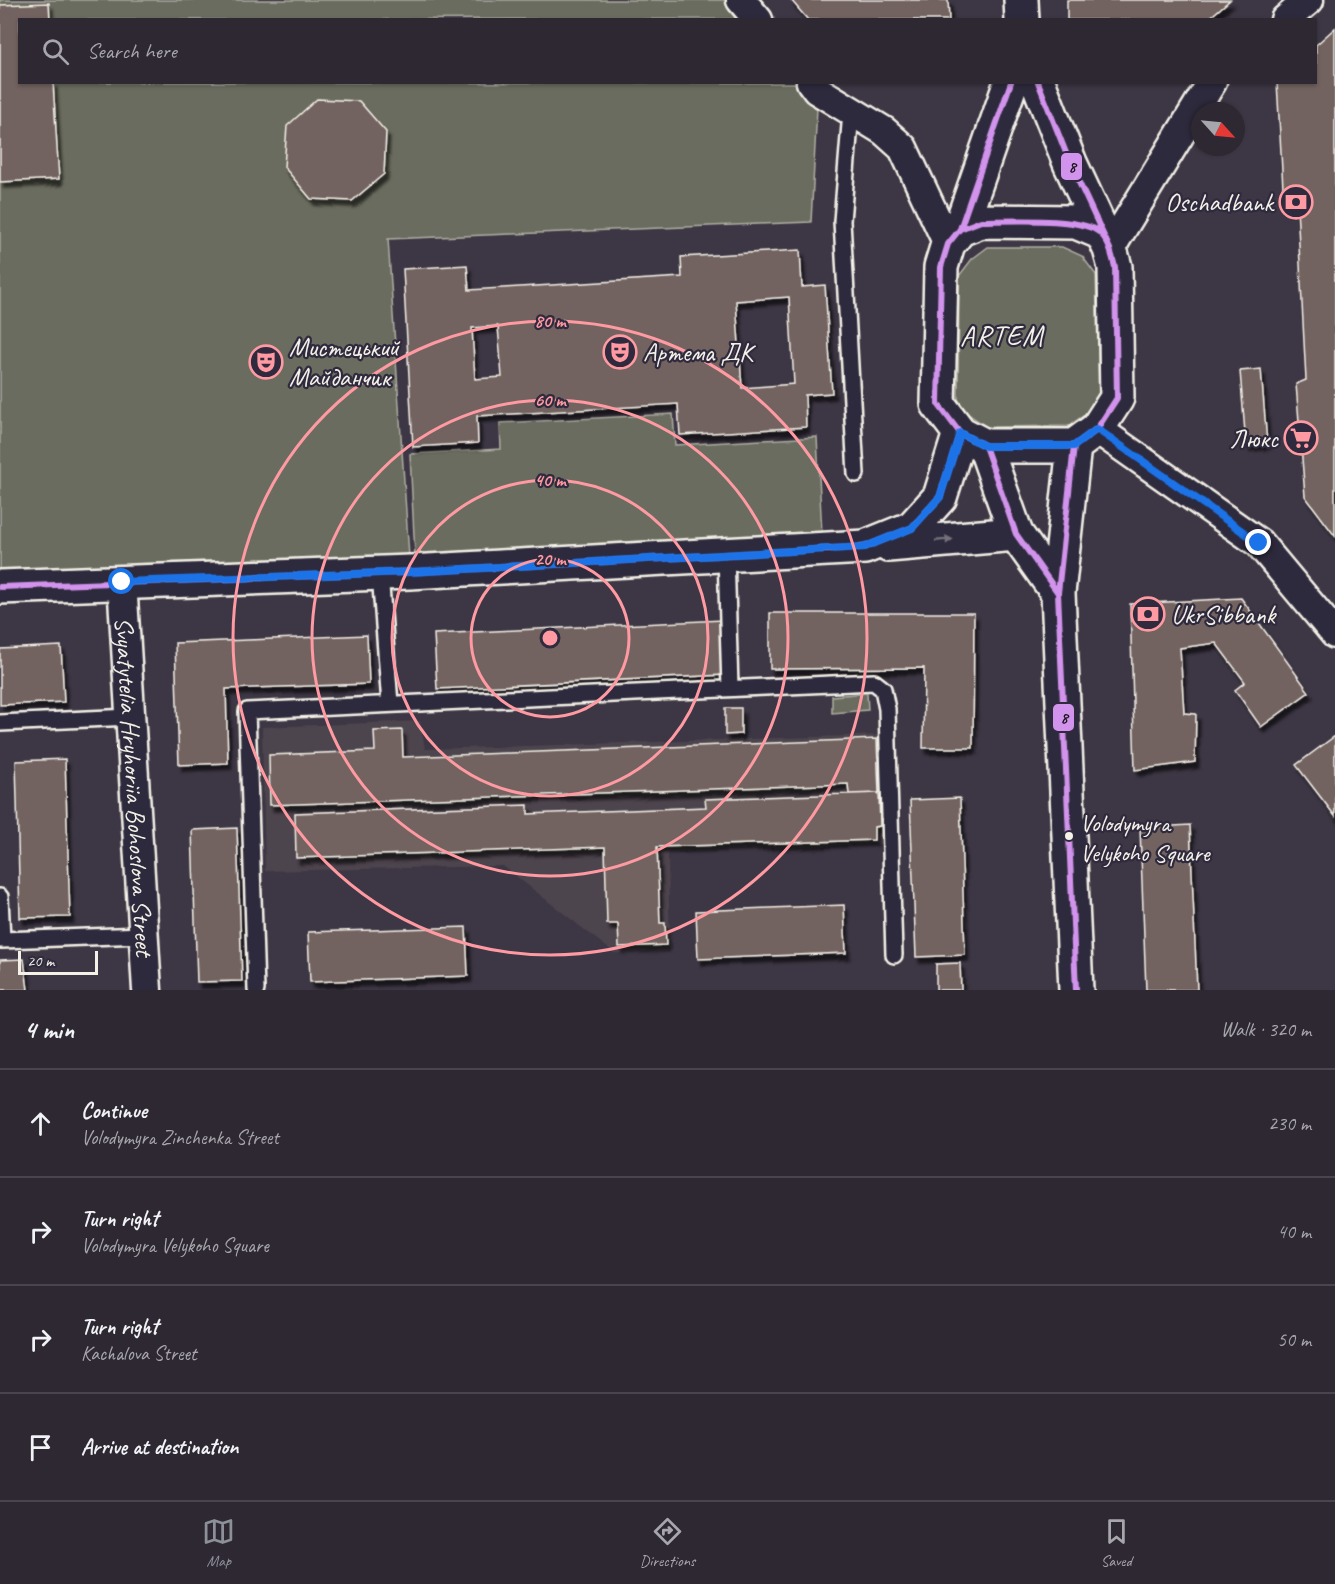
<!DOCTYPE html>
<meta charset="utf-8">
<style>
body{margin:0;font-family:Caveat,sans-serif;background:#3a343f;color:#f1f3f6}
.compass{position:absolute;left:1191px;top:102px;width:54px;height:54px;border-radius:50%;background:#2e2833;box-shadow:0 2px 4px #0004;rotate:117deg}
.scale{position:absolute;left:18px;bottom:15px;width:80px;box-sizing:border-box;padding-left:6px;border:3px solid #f4f1e8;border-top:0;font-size:16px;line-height:21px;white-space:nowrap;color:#f4f1e8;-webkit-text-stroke:4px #2f2a3d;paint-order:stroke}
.stop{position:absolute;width:18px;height:18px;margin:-14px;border:4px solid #1a73e8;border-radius:50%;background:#fff}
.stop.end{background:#1a73e8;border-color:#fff;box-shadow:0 2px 6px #0008}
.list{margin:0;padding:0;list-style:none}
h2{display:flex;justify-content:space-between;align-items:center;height:78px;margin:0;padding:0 24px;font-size:26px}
h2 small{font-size:20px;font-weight:400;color:#a7a6ac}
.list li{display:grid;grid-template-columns:39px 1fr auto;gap:18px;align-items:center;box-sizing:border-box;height:108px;padding:0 24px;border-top:2px solid #49444e}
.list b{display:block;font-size:22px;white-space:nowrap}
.list p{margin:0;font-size:20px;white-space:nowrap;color:#a7a6ac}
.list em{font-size:20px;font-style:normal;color:#a7a6ac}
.icon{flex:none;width:33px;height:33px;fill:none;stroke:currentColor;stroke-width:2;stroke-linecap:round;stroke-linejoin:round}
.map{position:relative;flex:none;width:1335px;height:990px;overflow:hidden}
.search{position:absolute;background:#2e2833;box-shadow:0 2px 4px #0004;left:18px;right:18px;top:18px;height:66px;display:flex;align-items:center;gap:15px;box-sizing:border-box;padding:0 21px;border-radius:0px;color:#a7a6ac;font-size:22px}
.sheet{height:510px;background:#2e2833}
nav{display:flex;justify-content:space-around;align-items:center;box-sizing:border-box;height:84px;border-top:2px solid #49444e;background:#2e2833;font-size:16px;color:#a7a6ac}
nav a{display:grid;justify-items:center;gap:3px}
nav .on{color:#8c9099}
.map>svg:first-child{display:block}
.built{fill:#4d444d}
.green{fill:#6a6c5e;stroke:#afaea3;stroke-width:1.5}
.building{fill:#736461;stroke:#f4f1e8;stroke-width:1.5;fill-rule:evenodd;filter:url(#shadow)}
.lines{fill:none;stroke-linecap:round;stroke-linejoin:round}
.service-casing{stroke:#f4f1e8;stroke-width:20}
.minor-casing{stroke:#f4f1e8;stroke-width:33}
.secondary-casing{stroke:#f4f1e8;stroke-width:38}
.primary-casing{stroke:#f4f1e8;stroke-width:38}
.service{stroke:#2f2a3d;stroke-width:15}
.minor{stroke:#2f2a3d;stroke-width:28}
.secondary{stroke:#2f2a3d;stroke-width:33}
.primary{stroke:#2f2a3d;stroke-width:33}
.bus-1-casing{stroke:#2f2a3d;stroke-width:10}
.bus-1{stroke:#d193ec;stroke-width:6}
.oneway{fill:#747079}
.route{stroke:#1a73e8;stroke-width:8}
.ring{fill:none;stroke:#ff9aa2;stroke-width:3}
.bus-dot{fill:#f4f1e8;stroke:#2f2a3d;stroke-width:2}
.labels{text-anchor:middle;stroke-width:4.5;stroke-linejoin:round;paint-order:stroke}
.bus-label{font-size:24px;fill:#f4f1e8;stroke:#2f2a3d;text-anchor:start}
.poi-label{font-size:26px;fill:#f4f1e8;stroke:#2f2a3d;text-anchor:start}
.street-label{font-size:26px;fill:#f4f1e8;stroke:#2f2a3d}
.quarter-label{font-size:28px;letter-spacing:1.5px;fill:#f4f1e8;stroke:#2f2a3d}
.centre{fill:#ff9aa2;stroke:#2f2a3d;stroke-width:3}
.ring-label{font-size:18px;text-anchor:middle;font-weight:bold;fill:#ff9aa2;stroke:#2f2a3d;stroke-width:4.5;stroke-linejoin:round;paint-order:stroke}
.line-badge{stroke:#2f2a3d;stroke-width:2}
.pale-badge-label{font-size:16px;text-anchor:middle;font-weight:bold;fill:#111}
</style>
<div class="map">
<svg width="1335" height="990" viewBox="0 0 1335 990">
<defs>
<filter id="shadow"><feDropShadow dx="3.5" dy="6" stdDeviation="1.5" flood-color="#0009"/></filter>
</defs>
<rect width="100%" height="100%" fill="#3d3644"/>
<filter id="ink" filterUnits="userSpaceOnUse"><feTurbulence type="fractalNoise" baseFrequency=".0167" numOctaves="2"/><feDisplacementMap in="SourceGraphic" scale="12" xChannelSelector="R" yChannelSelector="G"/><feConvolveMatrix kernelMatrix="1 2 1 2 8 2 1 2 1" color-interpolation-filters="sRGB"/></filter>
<g filter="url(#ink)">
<path class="built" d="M420 721 425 749 880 735 883 844 668 852 670 951 614 953 503 866 265 871 262 727Z"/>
<path class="green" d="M0 0H724L740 19 20 20V82L795 83 817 108 811 222 388 239 410 572 0 587Z
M988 247H1062L1082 256 1096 275 1099 393 1086 414 1068 426 987 427 967 413 958 399 959 276 972 259Z
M673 414 675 445 817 437 822 534 415 556 410 454 501 449 500 423Z
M867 693 868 710 832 713V696Z"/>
<path class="building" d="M791 0H948L949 20H808Z
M1067 0H1230L1207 20H1067Z
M49 3 50 20H20V82H53L59 179 0 182V5Z
M1335 28V536L1305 496 1296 384 1306 380 1296 187 1283 188 1277 82H1316V45Z
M317 99 359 101 386 132 384 174 352 201 311 199 284 167 287 126Z
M800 250 802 287 825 285 832 393 805 395 806 427 680 435 678 404 477 416 478 443 413 447 403 269 467 265 469 290 682 277 681 257ZM789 297 794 384 742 388 736 301ZM498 326 502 377 475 379 472 328Z
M1261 369 1267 443 1246 445 1240 371Z
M1241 598 1309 692 1261 727 1235 690 1245 682 1216 643 1180 648 1184 713 1196 714 1195 762 1135 770 1130 604Z
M770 613H974L973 748H923L924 668 770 669Z
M723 620 725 675 437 689 434 634Z
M367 635 369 684 226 689 228 763 179 765 175 643Z
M61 646 64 702 0 705V649Z
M725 708H741V734L725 735Z
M402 730 403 757 877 739 879 793 849 794 848 784 270 805 269 755 375 751 374 731Z
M1335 736V816L1296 765Z
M65 759 70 917 20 918 16 761Z
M879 793 880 826 874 827V840L657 847 660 923H665L666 945 619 947 618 924H607L605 847 296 858 295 813 528 805V814L706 807 705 799Z
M960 798 965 955 916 957 910 800Z
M1190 825 1197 990H1146L1140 828Z
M237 828 242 981 197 982 192 830Z
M844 905 846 953 698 959 696 911Z
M466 927 468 976 310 982 308 932Z
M24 959 28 990H0V960Z
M960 963 961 990H936V964Z"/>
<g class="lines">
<g class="service-casing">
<path id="service" d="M851 112 842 221 856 474
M726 554 730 688
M380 573 390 704
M0 723 131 717
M0 897 2 940H0
M2 940 144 935
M256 990 247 711 874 682 883 689 887 709 894 955"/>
</g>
<g class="minor-casing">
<g id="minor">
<path d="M741 0 758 20"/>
<path d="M1285 20 1309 0"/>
<path d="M811 82 817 90 884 131 903 148 948 244"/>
<path d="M1110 249 1212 82"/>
<path d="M1097 429 1259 543 1335 634"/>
<path id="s1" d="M122 581 147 990"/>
</g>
</g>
<g class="secondary-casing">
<path id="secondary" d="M888 545 1016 534
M0 587 410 572 865 547 912 528 940 497 960 433"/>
</g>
<g class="primary-casing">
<path id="primary" d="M1021 0 1022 20
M1038 82 1070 163 1110 249 1115 267 1117 398 1097 429 1074 446H985L960 433 938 404 941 267 948 244 960 229 981 221 1076 222 1100 232
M960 229 1011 82
M985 446 1016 534 1058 593
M1074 446 1058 593 1076 990"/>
</g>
<use href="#service" class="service"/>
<use href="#minor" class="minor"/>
<use href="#secondary" class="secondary"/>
<use href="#primary" class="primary"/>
<g class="bus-1-casing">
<path id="bus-1" d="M1038 82 1070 163 1110 249
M981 221C1006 221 1083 216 1100 233 1109 241 1112 256 1115 267L1117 398 1097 429 1074 446H985L960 433 938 404 941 267 948 244 960 229Z
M960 229 1011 82
M985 446 1016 534 1058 593
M1074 446 1058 593 1076 990
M0 587 410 572 865 547 912 528 940 497 960 433"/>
</g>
<use href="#bus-1" class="bus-1"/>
</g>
<defs><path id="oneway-solid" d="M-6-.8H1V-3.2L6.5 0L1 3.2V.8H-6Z" transform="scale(1.5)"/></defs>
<use class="oneway" href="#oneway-solid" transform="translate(944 540) rotate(-5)"/>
</g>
<g class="lines" filter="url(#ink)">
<path class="route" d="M122 582 410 572 865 547 912 528 940 497 960 433 985 446H1074L1097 429 1259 543"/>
</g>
<g class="ring">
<circle cx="550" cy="638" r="79"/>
<circle cx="550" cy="638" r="158"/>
<circle cx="550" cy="638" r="238"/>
<circle cx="550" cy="638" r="317"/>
</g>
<defs>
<g id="bank-ring" transform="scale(1.725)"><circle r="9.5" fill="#2f2a3d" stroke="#ff9aa2" stroke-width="1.5"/><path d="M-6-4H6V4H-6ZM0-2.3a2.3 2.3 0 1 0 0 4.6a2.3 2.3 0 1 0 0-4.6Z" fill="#ff9aa2"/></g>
<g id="theatre-ring" transform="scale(1.725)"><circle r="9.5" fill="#2f2a3d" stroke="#ff9aa2" stroke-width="1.5"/><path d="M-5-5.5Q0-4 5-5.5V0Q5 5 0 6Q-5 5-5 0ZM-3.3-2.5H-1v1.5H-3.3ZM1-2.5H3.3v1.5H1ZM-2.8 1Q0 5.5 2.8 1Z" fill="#ff9aa2"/></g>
<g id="supermarket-ring" transform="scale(1.725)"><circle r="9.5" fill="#2f2a3d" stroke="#ff9aa2" stroke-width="1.5"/><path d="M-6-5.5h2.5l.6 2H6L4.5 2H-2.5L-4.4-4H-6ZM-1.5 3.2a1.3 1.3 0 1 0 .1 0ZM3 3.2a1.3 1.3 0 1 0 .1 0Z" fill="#ff9aa2"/></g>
</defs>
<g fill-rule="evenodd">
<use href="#bank-ring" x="1296" y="202"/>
<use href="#theatre-ring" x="620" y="352"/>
<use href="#theatre-ring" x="266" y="362"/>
<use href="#supermarket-ring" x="1301" y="438"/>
<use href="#bank-ring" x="1148" y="614"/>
</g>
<circle class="bus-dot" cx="1069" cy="836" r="5"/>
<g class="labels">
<g class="bus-label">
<text x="1080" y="831">Volodymyra<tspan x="1080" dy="30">Velykoho Square</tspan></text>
</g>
<g class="poi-label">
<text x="1273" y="211" text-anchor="end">Oschadbank</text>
<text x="289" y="356">Мистецький<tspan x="289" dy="30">Майданчик</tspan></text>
<text x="643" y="361">Артема ДК</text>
<text x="1278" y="447" text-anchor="end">Люкс</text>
<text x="1171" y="623">UkrSibbank</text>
</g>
<g class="street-label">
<text dy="9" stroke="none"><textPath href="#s1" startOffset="206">Svyatytelia Hryhoriia Bohoslova Street</textPath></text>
</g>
<g class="quarter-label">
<text x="1002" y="345">ARTEM</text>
</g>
</g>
<circle cx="550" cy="638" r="9" class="centre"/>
<g class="ring-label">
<text x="550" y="327">80 m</text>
<text x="550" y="406">60 m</text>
<text x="550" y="486">40 m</text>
<text x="550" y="565">20 m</text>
</g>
<g class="line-badge">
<rect x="1060" y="152" width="23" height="29" rx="6" fill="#d193ec"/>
<rect x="1052" y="703" width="23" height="29" rx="6" fill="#d193ec"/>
</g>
<g class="pale-badge-label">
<text x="1072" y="172">8</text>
<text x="1064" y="723">8</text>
</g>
</svg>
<svg class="compass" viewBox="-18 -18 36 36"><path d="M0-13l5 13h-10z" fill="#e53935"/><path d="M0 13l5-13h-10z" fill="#a7a6ac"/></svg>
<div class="scale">20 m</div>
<div class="stop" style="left:122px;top:582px"></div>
<div class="stop end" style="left:1259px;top:543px"></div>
<div class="search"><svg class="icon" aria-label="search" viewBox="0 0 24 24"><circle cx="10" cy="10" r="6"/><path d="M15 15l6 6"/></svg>Search here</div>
</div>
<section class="sheet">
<h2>4 min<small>Walk · 320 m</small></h2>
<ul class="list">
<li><svg class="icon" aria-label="ahead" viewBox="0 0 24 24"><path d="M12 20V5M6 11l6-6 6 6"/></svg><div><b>Continue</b><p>Volodymyra Zinchenka Street</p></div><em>230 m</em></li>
<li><svg class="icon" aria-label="right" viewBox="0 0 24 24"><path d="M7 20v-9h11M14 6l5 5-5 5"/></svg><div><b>Turn right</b><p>Volodymyra Velykoho Square</p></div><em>40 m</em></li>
<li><svg class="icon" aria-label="right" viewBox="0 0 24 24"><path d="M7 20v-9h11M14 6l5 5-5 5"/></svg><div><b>Turn right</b><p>Kachalova Street</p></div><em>50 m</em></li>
<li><svg class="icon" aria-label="arrive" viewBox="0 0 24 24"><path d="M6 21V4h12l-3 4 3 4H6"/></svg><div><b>Arrive at destination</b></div></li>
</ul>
</section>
<nav>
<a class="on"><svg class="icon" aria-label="map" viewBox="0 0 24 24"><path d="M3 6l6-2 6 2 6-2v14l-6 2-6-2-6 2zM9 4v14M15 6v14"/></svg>Map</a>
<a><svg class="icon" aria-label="directions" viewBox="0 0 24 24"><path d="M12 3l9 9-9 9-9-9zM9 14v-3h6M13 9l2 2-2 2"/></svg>Directions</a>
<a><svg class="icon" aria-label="saved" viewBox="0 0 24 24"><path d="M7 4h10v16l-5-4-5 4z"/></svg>Saved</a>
</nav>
